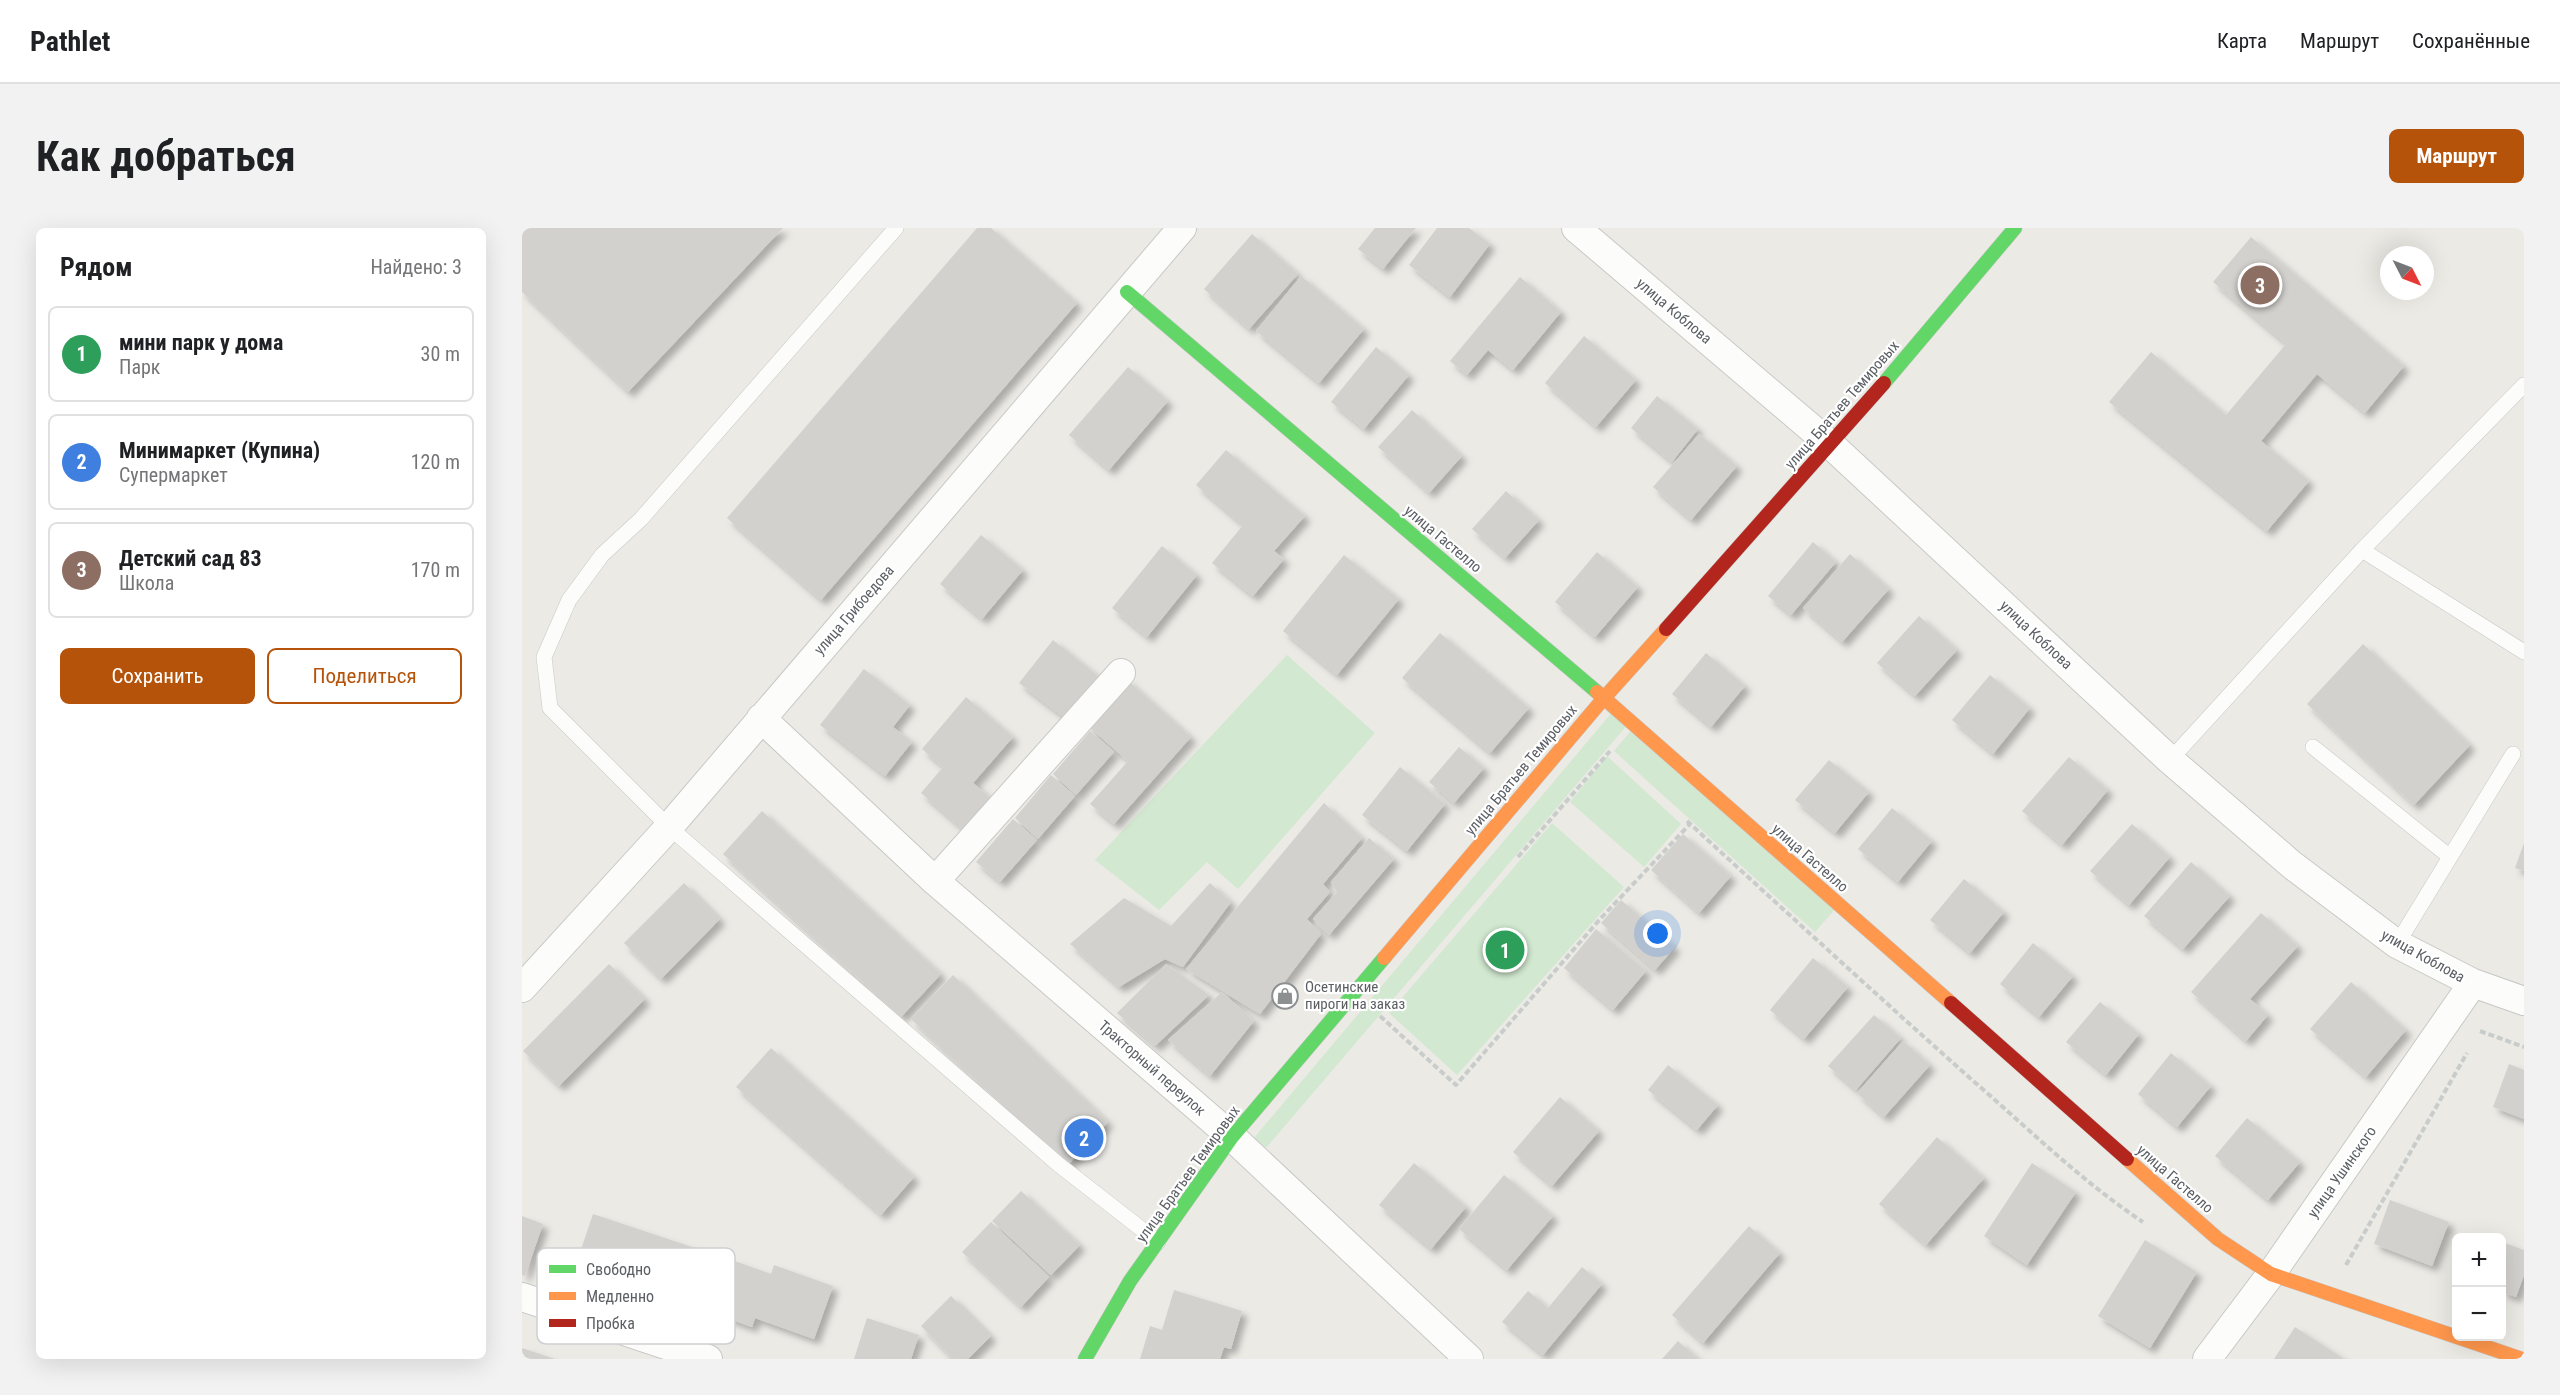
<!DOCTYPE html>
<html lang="ru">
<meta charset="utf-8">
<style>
body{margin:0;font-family:"Roboto Condensed",sans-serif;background:#f2f2f2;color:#202124}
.controls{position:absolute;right:18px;bottom:18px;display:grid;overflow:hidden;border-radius:9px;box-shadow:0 6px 24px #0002}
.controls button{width:54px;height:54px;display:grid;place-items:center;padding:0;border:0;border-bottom:2px solid #e0e0e0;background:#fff;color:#202124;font:30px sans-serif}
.compass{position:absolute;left:1858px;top:18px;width:54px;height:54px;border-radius:50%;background:#fff;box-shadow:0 6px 24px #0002;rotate:132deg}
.you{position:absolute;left:1136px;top:706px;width:21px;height:21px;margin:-15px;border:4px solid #fff;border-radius:50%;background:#1a73e8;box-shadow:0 0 0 9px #1a73e833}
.badge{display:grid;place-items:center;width:39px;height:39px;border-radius:50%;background:#b45309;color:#fff;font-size:20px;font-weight:700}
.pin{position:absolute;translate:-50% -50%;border:3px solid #fff;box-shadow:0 2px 6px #0006}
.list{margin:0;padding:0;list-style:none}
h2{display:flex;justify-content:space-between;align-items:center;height:78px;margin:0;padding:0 24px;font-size:26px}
h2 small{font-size:20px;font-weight:400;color:#757577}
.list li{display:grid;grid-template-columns:39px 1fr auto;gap:18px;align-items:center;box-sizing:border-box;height:96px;margin:0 12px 12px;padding:0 12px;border:2px solid #e0e0e0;border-radius:9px}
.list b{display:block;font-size:22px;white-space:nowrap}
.list p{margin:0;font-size:20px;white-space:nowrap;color:#757577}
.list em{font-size:20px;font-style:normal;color:#757577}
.actions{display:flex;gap:12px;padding:18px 24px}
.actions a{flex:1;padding:14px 0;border:2px solid #b45309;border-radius:9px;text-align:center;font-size:21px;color:#b45309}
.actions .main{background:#b45309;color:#fff}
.map{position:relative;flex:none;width:2002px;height:1131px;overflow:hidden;border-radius:9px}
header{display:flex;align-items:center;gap:36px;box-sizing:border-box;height:84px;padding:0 30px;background:#fff;border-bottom:2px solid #e0e0e0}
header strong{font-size:28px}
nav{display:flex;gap:33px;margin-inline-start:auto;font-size:21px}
.intro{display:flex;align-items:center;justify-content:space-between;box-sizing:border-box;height:144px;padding:0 36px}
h1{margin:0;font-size:42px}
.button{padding:15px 27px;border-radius:9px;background:#b45309;color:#fff;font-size:21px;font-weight:700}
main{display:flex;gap:36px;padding:0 36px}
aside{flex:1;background:#fff;border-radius:9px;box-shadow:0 6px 24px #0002}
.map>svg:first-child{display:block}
.green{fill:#d2e8d0}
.building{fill:#d2d1ce;filter:url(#shadow)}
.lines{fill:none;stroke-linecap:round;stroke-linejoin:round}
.lane-casing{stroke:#c8c8c7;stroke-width:16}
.street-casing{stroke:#c8c8c7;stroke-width:30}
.fast-casing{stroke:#c7c7c6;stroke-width:15}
.slow-casing{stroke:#c7c7c6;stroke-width:15}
.jam-casing{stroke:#c7c7c6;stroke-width:15}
.path{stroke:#c8ccca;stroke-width:4;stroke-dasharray:6 3;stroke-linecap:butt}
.lane{stroke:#fcfcfb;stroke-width:15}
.street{stroke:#fcfcfb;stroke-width:28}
.fast{stroke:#63d668;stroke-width:14}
.slow{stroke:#ff974d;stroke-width:14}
.jam{stroke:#b3261e;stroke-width:14}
.labels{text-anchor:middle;stroke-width:4.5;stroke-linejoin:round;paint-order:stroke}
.street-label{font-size:15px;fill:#5b5f64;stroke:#fff}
.poi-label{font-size:15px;fill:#5b5f64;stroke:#fff;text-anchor:start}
.key{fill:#fff;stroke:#cecfd0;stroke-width:1.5}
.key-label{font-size:16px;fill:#5b5f64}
</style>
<header>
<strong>Pathlet</strong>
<nav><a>Карта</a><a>Маршрут</a><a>Сохранённые</a></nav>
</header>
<div class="intro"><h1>Как добраться</h1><a class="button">Маршрут</a></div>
<main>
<aside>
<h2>Рядом<small>Найдено: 3</small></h2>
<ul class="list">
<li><span class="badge" style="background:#2e9e5b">1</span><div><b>мини парк у дома</b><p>Парк</p></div><em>30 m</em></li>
<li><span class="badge" style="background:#3f7fe0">2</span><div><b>Минимаркет (Купина)</b><p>Супермаркет</p></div><em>120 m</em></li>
<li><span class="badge" style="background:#8d6e63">3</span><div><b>Детский сад 83</b><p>Школа</p></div><em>170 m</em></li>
</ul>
<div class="actions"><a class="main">Сохранить</a><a>Поделиться</a></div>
</aside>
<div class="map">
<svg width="2002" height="1131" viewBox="0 0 2002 1131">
<defs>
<filter id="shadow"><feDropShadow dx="5.5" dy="5.5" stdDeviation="3" flood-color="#0004"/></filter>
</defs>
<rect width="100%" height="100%" fill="#ebeae5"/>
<path class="green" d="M765 427 853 505 716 661 685 634 637 682 573 632Z
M1092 482 1107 495 744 920 732 910Z
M1112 499 1314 680 1293 704 1092 523Z
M1085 528 1159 596 1122 639 1048 574Z
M1030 595 1102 659 935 847 867 785Z"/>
<path class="building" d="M0 0H261L106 164 0 64Z
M455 0H469L555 75 299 372 205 290Z
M853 0H894L861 41 836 21Z
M915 0H947L968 16 928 69 887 37Z
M730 6 776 46 727 101 682 61Z
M1729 9 1882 138 1843 185 1795 146 1739 213 1787 253 1745 303 1587 174 1629 124 1704 187 1764 116 1691 54Z
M779 48 842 101 797 155 734 103Z
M998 49 1039 84 991 142 966 122 945 147 928 133Z
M1062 108 1114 152 1074 199 1023 155Z
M854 119 887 147 842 201 809 174Z
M606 139 646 173 587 242 547 207Z
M1135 168 1176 201 1150 234 1109 200Z
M890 182 940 228 907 265 856 219Z
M1177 206 1215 238 1169 292 1131 259Z
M704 222 783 288 752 323 762 331 731 368 690 335 721 297 674 257Z
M984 263 1017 292 983 330 950 301Z
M459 307 501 342 460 391 418 356Z
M1291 314 1314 334 1269 387 1246 368Z
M640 318 675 347 625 409 590 380Z
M1075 324 1116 359 1073 409 1033 374Z
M1328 326 1367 361 1320 414 1281 380Z
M822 327 877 371 815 447 761 403Z
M1397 388 1435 422 1393 468 1355 435Z
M918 405 1007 480 968 525 880 450Z
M531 412 580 451 548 494 497 455Z
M1841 416 1948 517 1892 577 1785 476Z
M1184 425 1223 458 1189 499 1150 466Z
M342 441 388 477 371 499 390 514 363 548 298 497Z
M1468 447 1508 480 1471 526 1430 492Z
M604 451 669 509 592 596 568 576 606 533 564 496Z
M444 469 491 509 451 555 476 576 449 608 399 565 421 539 400 521Z
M568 503 592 524 554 567 531 546Z
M937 519 962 540 932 575 907 554Z
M1547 529 1586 562 1540 617 1500 583Z
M1307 532 1347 564 1313 605 1273 572Z
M878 539 923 576 885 623 840 587Z
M529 547 553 568 516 611 493 590Z
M802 575 840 610 801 656 808 664 785 691 799 706 738 786 664 741Z
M1370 580 1410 613 1376 654 1336 621Z
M240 583 419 746 379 789 201 626Z
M491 591 515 612 478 654 454 634Z
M1610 596 1648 629 1607 677 1568 643Z
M1161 606 1209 648 1177 685 1129 642Z
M847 610 872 631 807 707 791 691 815 664 809 654Z
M2002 615V643L1993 640Z
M1669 634 1708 668 1661 721 1622 688Z
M1442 651 1482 684 1448 725 1408 692Z
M162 655 198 691 139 751 102 715Z
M688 655 709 674 661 739 643 731 597 759 548 716 602 670 649 698Z
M1099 672 1153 719 1133 742 1079 695Z
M1739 685 1776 718 1728 771 1746 787 1724 813 1669 764Z
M1074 701 1124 743 1091 782 1042 740Z
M1511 715 1551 748 1517 789 1478 756Z
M1291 730 1326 759 1282 811 1248 782Z
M87 736 123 771 37 858 1 823Z
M644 736 687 767 633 818 595 785Z
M431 747 586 894 545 938 389 791Z
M1829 754 1884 802 1844 849 1788 801Z
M700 764 732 793 688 848 646 812Z
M1578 774 1617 806 1584 847 1544 814Z
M1352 787 1379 810 1334 862 1306 838Z
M1381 813 1408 837 1362 889 1335 865Z
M249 820 392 949 359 987 214 859Z
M1649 825 1689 858 1655 899 1616 866Z
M1987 836 2002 842V891L1971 879Z
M1146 837 1196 877 1175 902 1126 862Z
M1038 869 1077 903 1030 958 991 924Z
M1725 890 1778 934 1746 972 1693 928Z
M1415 909 1462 950 1404 1017 1357 976Z
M892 935 944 979 909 1021 857 977Z
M1510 935 1554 964 1505 1037 1462 1008Z
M982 947 1031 988 985 1042 937 1001Z
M499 963 558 1017 529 1047 470 993Z
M1868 972 1927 994 1910 1038 1852 1016Z
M71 986 191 1026 174 1080 53 1039Z
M0 988 21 996 3 1048 0 1047Z
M469 994 527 1049 499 1079 440 1024Z
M1227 998 1258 1025 1181 1115 1150 1087Z
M1623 1012 1675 1044 1628 1120 1576 1088Z
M1980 1014 2002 1022V1047L1994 1069 1980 1064Z
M210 1032 249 1046 252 1037 311 1058 292 1111 233 1090 230 1099 191 1085Z
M1060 1039 1080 1056 1021 1127 980 1094 1006 1063 1026 1080Z
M652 1062 720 1083 709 1121 702 1119 698 1131H618L628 1098 640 1102Z
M429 1068 469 1108 446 1131H431L399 1098Z
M345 1090 397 1107 389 1131H332Z
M1773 1099 1822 1131H1752Z
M1156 1113 1176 1131H1140Z
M0 1120 33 1131H0Z"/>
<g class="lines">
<g class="lane-casing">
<path id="lane" d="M374 0 119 291 80 327 47 372 22 429 28 480 147 599 536 936 636 1014
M1840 322 2002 424
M1791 519 1928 629
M1648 532 1840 322 2002 157
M1875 716 1991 526"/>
</g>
<g class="street-casing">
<path id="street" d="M1054 0 1309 217 1648 532 1770 637 1875 716 1951 755 2002 773
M239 490 413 653 710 909 947 1131
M413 653 599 445
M0 760 147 599 660 0
M0 1069 186 1131
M1685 1131 1749 1046 1951 755"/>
</g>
<g class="fast-casing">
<path id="fast" d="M605 64 1075 464
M1362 155 1493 0
M563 1131 608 1053 710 909 862 730"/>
</g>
<g class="slow-casing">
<path id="slow" d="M1075 464 1429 775
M862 730 1082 470 1144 401
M1605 931 1696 1011 1749 1046 2000 1131"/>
</g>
<g class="jam-casing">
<path id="jam" d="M1144 401 1362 155
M1429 775 1605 931"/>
</g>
<path class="path" d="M1165 593C1262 682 1359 771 1457 858 1511 905 1562 955 1621 994
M996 629 1088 523
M858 788 934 857 1079 690 1168 596
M1958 803 2002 819
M1824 1037 1945 825"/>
<use href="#lane" class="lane"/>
<use href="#street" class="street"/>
<use href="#fast" class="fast"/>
<use href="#slow" class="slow"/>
<use href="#jam" class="jam"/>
</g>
<defs>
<g id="shop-ring" transform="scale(1.35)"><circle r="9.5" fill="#fff" stroke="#8d9091" stroke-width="1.5"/><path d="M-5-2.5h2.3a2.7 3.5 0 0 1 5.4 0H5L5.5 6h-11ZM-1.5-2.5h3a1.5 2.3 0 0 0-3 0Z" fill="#8d9091"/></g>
</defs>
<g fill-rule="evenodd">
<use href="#shop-ring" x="763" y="768"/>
</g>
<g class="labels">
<g class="street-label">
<text transform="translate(1152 83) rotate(40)" y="5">улица Коблова</text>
<text transform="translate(1320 177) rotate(-49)" y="5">улица Братьев Темировых</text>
<text transform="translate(921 311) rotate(40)" y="5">улица Гастелло</text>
<text transform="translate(332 382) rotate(-49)" y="5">улица Грибоедова</text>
<text transform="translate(1514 407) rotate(43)" y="5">улица Коблова</text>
<text transform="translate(999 542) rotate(-50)" y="5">улица Братьев Темировых</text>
<text transform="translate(1288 630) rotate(41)" y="5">улица Гастелло</text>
<text transform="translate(1901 728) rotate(29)" y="5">улица Коблова</text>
<text transform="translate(630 840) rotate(41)" y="5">Тракторный переулок</text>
<text transform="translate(1820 944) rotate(-55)" y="5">улица Ушинского</text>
<text transform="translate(666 946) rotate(-54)" y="5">улица Братьев Темировых</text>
<text transform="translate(1653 951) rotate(41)" y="5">улица Гастелло</text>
</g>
<g class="poi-label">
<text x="783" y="764">Осетинские<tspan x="783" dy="17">пироги на заказ</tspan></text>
</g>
</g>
<rect x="15" y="1020" width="198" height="96" rx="9" class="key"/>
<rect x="27" y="1037" width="27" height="8" fill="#63d668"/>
<rect x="27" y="1064" width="27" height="8" fill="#ff974d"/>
<rect x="27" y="1091" width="27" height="8" fill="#b3261e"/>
<g class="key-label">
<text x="64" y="1047">Свободно</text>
<text x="64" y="1074">Медленно</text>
<text x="64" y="1101">Пробка</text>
</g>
</svg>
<div class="controls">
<button>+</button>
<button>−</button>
</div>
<svg class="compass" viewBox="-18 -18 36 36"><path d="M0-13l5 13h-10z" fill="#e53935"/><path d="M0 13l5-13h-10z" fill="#757577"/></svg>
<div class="you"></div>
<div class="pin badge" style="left:983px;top:722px;background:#2e9e5b">1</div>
<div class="pin badge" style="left:562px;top:910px;background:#3f7fe0">2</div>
<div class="pin badge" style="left:1738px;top:57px;background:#8d6e63">3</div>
</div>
</main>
